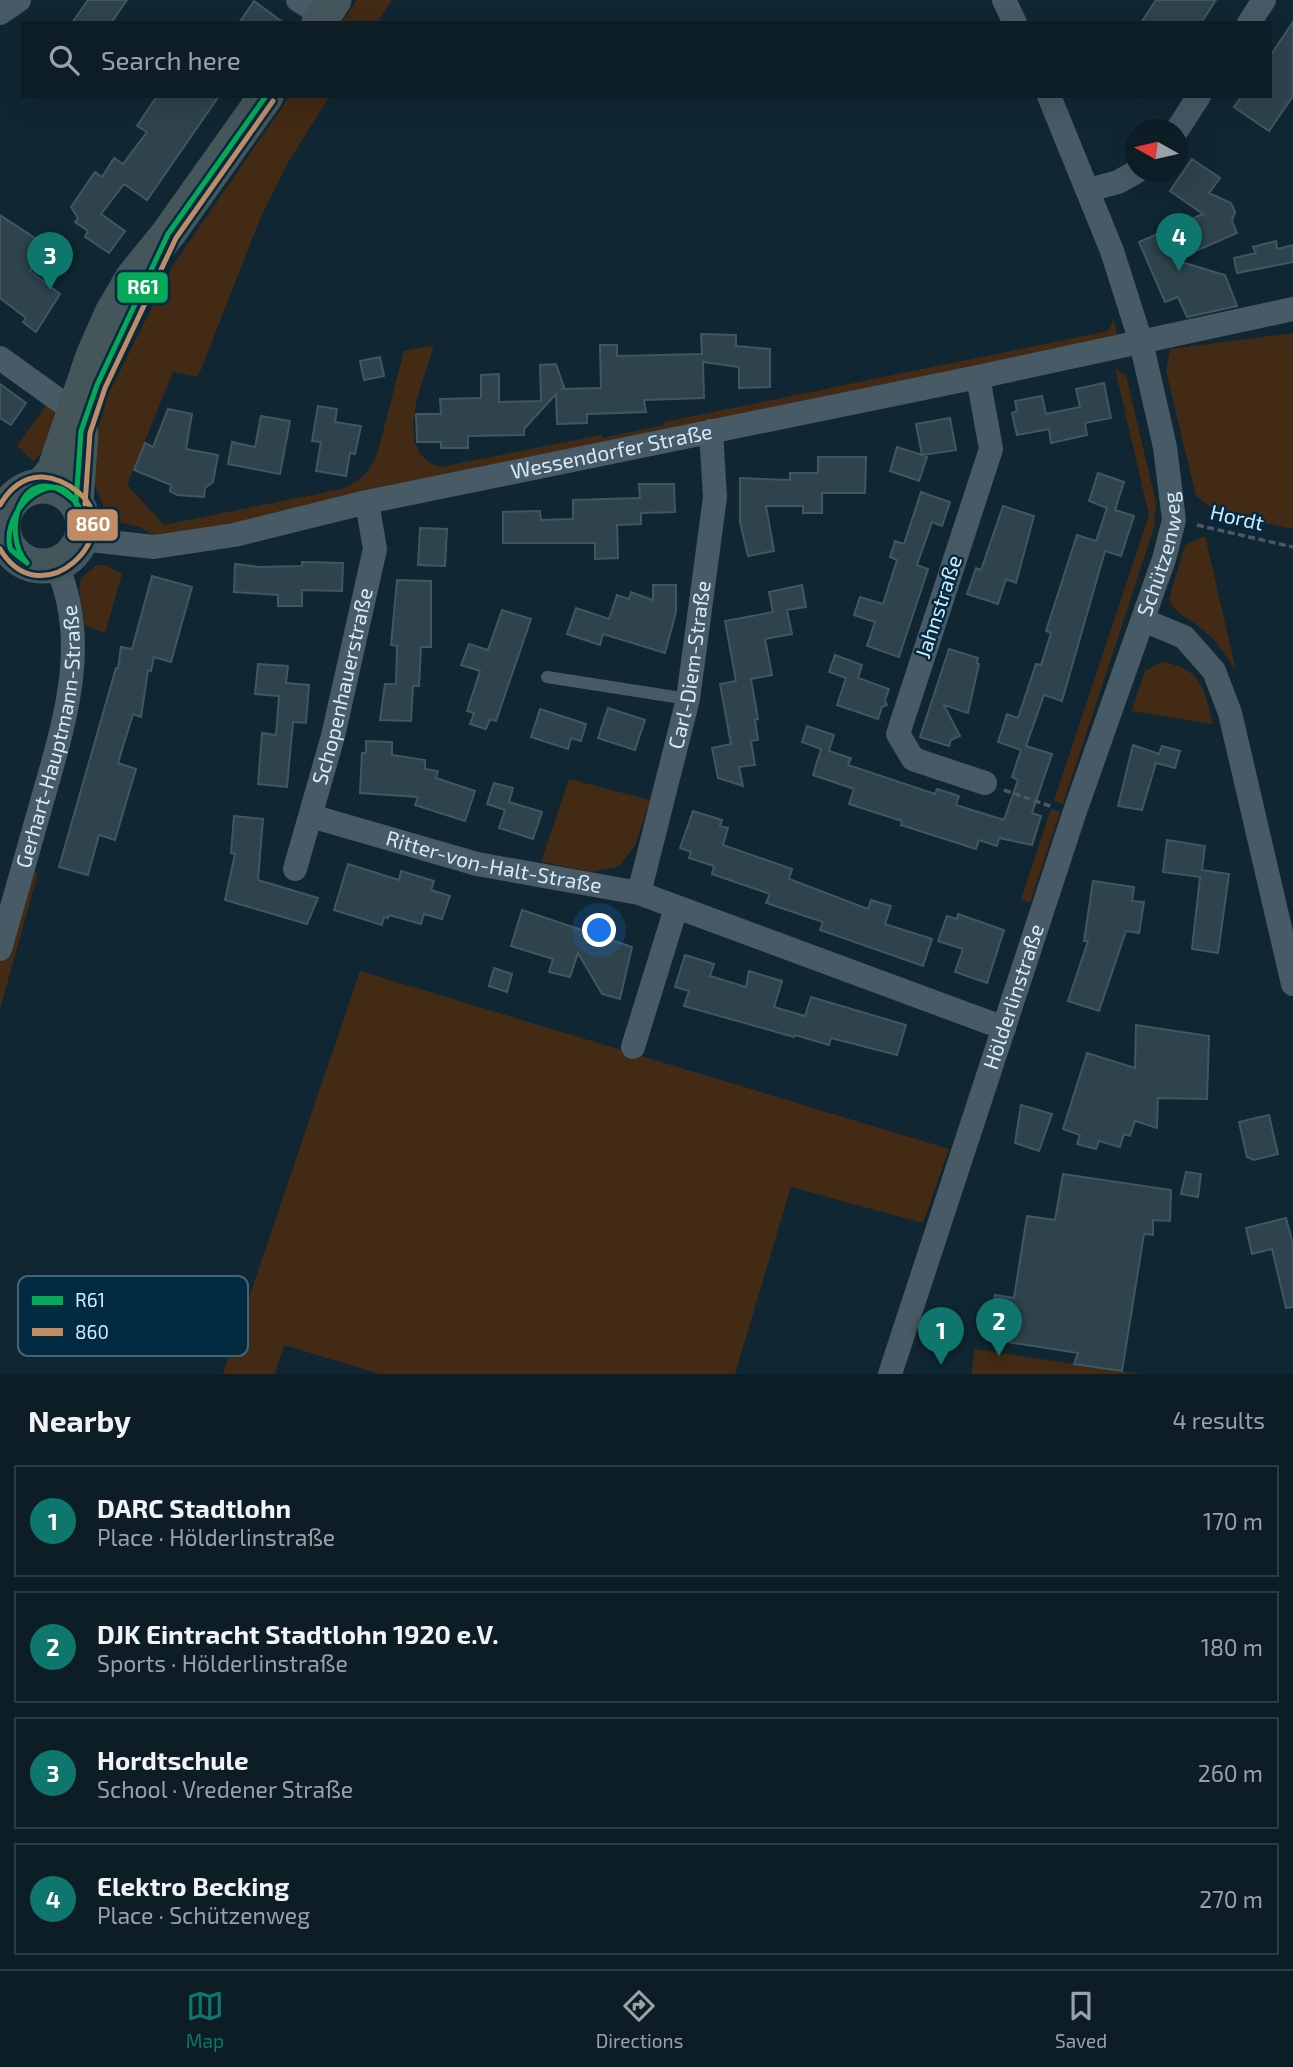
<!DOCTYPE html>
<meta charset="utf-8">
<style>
body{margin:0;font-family:"Exo 2",sans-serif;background:#1a2a32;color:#f1f3f6}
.compass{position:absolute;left:1125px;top:119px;width:63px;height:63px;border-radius:50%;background:#0c1d26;box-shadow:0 7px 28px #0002;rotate:278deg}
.you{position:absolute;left:600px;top:931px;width:24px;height:24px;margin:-18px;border:5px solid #fff;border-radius:50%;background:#1a73e8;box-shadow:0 0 0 10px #1a73e833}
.badge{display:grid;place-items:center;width:46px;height:46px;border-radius:50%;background:#0f766e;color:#fff;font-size:23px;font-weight:700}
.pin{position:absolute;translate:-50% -58px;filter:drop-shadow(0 2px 4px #0008)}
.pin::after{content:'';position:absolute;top:37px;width:24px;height:21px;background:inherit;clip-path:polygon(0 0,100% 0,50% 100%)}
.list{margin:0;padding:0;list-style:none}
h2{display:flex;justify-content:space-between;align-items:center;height:91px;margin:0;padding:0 28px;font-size:30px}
h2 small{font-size:23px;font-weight:400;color:#9aa2a7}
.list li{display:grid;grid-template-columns:46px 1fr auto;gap:21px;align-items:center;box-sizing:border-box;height:112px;margin:0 14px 14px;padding:0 14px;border:2px solid #2c3b43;border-radius:0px}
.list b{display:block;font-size:26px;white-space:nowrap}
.list p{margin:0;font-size:23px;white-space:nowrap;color:#9aa2a7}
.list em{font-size:23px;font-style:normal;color:#9aa2a7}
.icon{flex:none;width:38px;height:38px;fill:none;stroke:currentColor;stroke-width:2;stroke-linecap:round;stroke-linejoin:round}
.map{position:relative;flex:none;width:1293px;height:1374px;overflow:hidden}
.search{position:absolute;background:#0c1d26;box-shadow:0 7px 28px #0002;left:21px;right:21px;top:21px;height:77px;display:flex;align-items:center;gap:18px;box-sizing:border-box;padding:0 24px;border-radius:0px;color:#9aa2a7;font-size:26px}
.sheet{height:595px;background:#0c1d26}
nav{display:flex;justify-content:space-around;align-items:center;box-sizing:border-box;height:98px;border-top:2px solid #2c3b43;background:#0c1d26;font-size:19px;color:#9aa2a7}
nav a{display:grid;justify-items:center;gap:4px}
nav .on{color:#0f766e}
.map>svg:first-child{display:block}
.green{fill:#422a14}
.building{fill:#2e434c;stroke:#405761;stroke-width:2}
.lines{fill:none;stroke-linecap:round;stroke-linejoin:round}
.path{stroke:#495963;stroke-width:3.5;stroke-dasharray:7 3.5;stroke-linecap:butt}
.lane{stroke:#475a66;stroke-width:12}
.street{stroke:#475a66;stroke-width:24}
.secondary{stroke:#45565a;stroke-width:35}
.bus-1-casing{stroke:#022b41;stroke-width:10}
.bus-2-casing{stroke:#022b41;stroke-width:10}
.bus-1{stroke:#06aa56;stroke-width:5}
.bus-2{stroke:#c18c65;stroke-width:5}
.labels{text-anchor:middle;stroke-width:5;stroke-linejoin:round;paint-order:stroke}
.street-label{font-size:21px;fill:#d1ebfd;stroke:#022b41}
.key{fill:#022b41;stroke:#406579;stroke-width:2}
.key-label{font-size:19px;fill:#d1ebfd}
.line-badge{stroke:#022b41;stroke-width:2.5}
.badge-label{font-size:19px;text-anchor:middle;font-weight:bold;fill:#fff}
</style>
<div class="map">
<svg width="1293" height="1374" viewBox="0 0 1293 1374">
<rect width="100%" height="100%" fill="#102733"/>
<path class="green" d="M357 0H392L377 23H341Z
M290 96H330L290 159 260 219 198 377 173 372 127 485 164 525 341 489C360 482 371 471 378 451L404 351 434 345C424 381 390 452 440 467L602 435V438L664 425V422L1108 331 1114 320 1117 335 240 524 155 536 140 527 109 520 92 478 96 435 109 393 173 265Z
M1293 333V529L1217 512 1196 496 1166 371 1170 349Z
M1115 369 1126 375 1156 503 1154 528 1063 804 1054 801 1149 515Z
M46 405 54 411C54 426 47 452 33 461L17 446Z
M1205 536 1206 540 1236 671C1226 655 1216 640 1201 628 1190 619 1174 613 1169 599L1185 545Z
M97 565H105L122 574 105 633 85 625 79 589 81 578Z
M1161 662C1202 668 1204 688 1213 724L1131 711 1145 671Z
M569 779 650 800 635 846 618 867 591 872 541 862Z
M1051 809 1060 812 1030 903 1021 899Z
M32 871 38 873 0 1009V962L23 881Z
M360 971 949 1149 923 1223 791 1187 735 1374H380L284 1345 275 1374H223Z
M975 1349 1140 1374H971Z"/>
<path class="building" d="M88 0H127L111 23H72Z
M1156 0H1216L1201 23H1141Z
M254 1 284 23H239Z
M1293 22V96L1269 131 1234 107 1242 96H1270V56Z
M157 96H219L147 200 124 184 101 214 125 231 109 253 85 237 88 231 75 222 78 218 71 207 95 172 102 177 114 158 123 164 147 132 137 126Z
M1192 159 1220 178 1209 193 1231 203 1235 212 1232 221 1237 233 1175 260 1225 275 1237 306 1187 317 1178 297 1165 302 1139 242 1203 214 1170 191Z
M0 215 47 246 30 271 60 294 36 332 23 322 26 318 0 298Z
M1276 241 1277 249 1293 245V262L1237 273 1234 258 1256 253 1253 247Z
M701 334 736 335V346L770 349V387L739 388V367L703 362 704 398 644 400 646 412 587 414V423L557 424 556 394 524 429V435L468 436V448H441V442H417L416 414H441L440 399 481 398V375L499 374V402L541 401 540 365 556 364 564 387 562 389 601 388 600 345H617V356L702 354Z
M380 357 384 376 364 380 360 361Z
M1104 383 1111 418 1085 423 1087 435 1051 443 1049 429 1017 435 1012 413 1017 411 1015 401 1042 396 1046 414 1080 407 1076 389Z
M0 384 26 403 11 425 0 418Z
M318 406 337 409 335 422 361 426 355 454 350 453 346 476 316 471 321 442 312 441Z
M168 409 192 414 186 449 218 455 213 482 205 488 204 497 177 495 170 491 171 485 134 470 145 443 153 447Z
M261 416 290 421 280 474 228 464 232 442 255 447Z
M950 418 956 450 923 455 927 457 919 481 890 471 897 447 922 455 916 424Z
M818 457H866L865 493H822V513H803V506H766L774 551 748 556 740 522V478L790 480V473H818Z
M1098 473 1124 482 1115 510 1134 516 1121 556 1105 551 1062 701 1044 695 1026 746 1052 754 1032 813 1041 816 1032 845 999 838 997 846 979 840 976 849 901 825 902 821 849 804 854 789 813 775 821 749 802 742 807 726 834 735 829 751 851 758 848 765 935 794 937 789 959 796 956 805 1004 820 1018 780 1012 777 1021 750 998 742 1007 714 1018 718 1036 664 1041 665 1051 633 1046 631 1077 535 1096 541 1107 508 1089 501Z
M639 484H674L675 512 641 513V524L617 525 618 558 595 559V543H503V512L540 511 541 520 573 519V500L640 498Z
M921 492 950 502 942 526 932 522 917 565 928 569 899 657 867 646 875 622 854 615 860 597 883 604 897 560 890 557 895 541 904 544Z
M1003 506 1034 516 1016 583 1006 579 998 604 967 594 976 568 981 570Z
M420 528 447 529 445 566 418 565Z
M302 562 343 563 342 591 302 590V606H278V595L234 592 235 564 259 567 302 566Z
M152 576 192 587 171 662 154 657 151 671 148 670 141 717 133 714 118 763 136 769 115 840 99 835 88 875 59 867 116 668 118 669 121 647 132 649Z
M397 580 431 581V647H421L419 686H413L411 721 380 720 385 684H396L397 646 391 645Z
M653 585H676V612L665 653 603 634 600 645 567 634 576 608 609 619 617 595 629 599 631 592 653 600Z
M802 585 806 607 787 610 792 634 765 639 772 675 751 679 758 719 755 720 758 740 751 741 755 765 739 767 743 786 718 778 712 748 731 744 720 684 736 681 725 621 773 612 769 592Z
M502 610 531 619 496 721 490 719 486 729 470 724 474 713 467 711 480 671 461 665 469 644 488 650Z
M949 649 978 658 977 663 979 664 968 713 944 705 960 736 951 740 949 746 920 737Z
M835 655 862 665 858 678 889 689 885 700 887 705 882 707 878 719 837 705 846 678 829 672Z
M258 664 288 666 286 683 309 685 306 723 293 722 287 787 258 784 262 733 276 735 279 696 255 694Z
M608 708 645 720 635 750 598 738Z
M540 709 586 724 581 741 571 738 568 749 531 737Z
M366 741 392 742V755L425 760V769L438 771 436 778 475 791 465 821 415 805 418 797 360 793 362 753H366Z
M1133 745 1159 754 1162 746 1180 751 1175 768 1156 763 1142 810 1118 806Z
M494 783 513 788 509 802 542 812 533 839 499 828 505 810 487 804Z
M693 811 722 820 720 826 728 828 723 845 792 869 789 879 868 909 871 900 891 906 885 924 932 939 923 966 820 930 823 922 766 903 770 894 712 874 714 866 689 858 691 852 680 848Z
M234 816 263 819 258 880 318 898 307 924 225 900 235 854 231 853Z
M1167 840 1205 846 1202 870 1229 874 1218 953 1192 949 1200 877 1163 872Z
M348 864 399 880 401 871 434 881 431 890 450 896 442 919 424 914 421 924 389 915 388 918 384 917 382 925 334 910Z
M1093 881 1134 887 1132 901 1144 902 1139 933 1126 931 1099 1011 1068 1001 1088 941H1084Z
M522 910 632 947 620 999 602 994 578 953 570 977 549 972 553 959 511 946Z
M958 914 1004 930 987 983 955 972 963 949 938 941 947 916 957 919Z
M685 955 714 964 710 976 746 987 749 971 782 981 774 1007 805 1016 811 997 906 1025 897 1055 831 1038 829 1045 795 1035 794 1037 684 1006 689 991 675 987Z
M494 968 512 974 507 992 489 986Z
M1136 1025 1209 1036 1207 1099 1158 1098 1157 1128 1135 1121 1130 1136 1124 1134 1120 1147 1099 1141 1096 1149 1077 1144 1080 1135 1063 1129 1087 1053 1135 1068Z
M1021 1105 1052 1114 1039 1151 1015 1143Z
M1269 1115 1278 1154 1254 1160 1247 1157 1239 1122Z
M1186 1172 1201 1174 1198 1197 1181 1194Z
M1063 1174 1171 1190 1170 1221 1153 1220V1235L1144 1234 1122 1371 1074 1364 1078 1353 988 1339 995 1295 1014 1298 1027 1216 1055 1220Z
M1286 1218 1293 1244V1307L1286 1308 1272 1249 1252 1254 1246 1228Z"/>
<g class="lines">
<path class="path" d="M1197 525 1293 547
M1004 790 1053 807"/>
<path class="lane" d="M547 677 688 699"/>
<g class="street">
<path d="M298 0 323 16"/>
<path d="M1004 0 1015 23"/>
<path d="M0 13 19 0"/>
<path d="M1249 23 1264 0"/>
<path d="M1177 130 1199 96"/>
<path d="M1089 190 1118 182 1136 172"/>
<path d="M0 358 85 419"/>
<path d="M978 377 991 449 898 734 913 759 985 783"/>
<path id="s1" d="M81 539 154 547 234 535 367 502 978 377 1293 309"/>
<path d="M1143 620 1184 637 1214 671 1230 713 1293 984"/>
<path id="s2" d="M311 816 477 864 639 893 1004 1028"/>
<path id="s3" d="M295 869 333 736 375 549 367 502"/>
<path id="s4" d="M639 893 688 699 715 497 711 431"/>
<path id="s5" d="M0 949C14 901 27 853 41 805 63 726 92 644 56 564"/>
<path d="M633 1047 676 908"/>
<path id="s6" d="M890 1374 1074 814 1164 559 1174 520 1165 447 1141 342 1112 251 1049 96"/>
</g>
<path class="secondary" d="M319 23 334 0
M3 526a40 40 0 1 1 80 0a40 40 0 1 1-80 0Z
M41 486 54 471 93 356 112 313 133 277 168 234 266 96
M76 503 81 433"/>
<g class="bus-1-casing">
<path id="bus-1" d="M76 503 81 431 97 385 168 234 266 96
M27 563C0 534 22 458 70 497 82 506 84 516 82 531
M27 563C22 558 14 554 10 548 0 499 77 449 82 531"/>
</g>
<g class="bus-2-casing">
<path id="bus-2" d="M85 504 90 433 105 388 176 238 273 101
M0 505C9 489 24 476 43 477 57 478 68 484 78 492 129 533 42 619 0 549"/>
</g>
<use href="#bus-1" class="bus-1"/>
<use href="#bus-2" class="bus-2"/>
</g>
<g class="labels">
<g class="street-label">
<text dy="7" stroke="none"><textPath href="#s1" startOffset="541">Wessendorfer Straße</textPath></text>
<text transform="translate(1237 518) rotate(13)" y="7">Hordt</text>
<text dy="7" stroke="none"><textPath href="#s6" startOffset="864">Schützenweg</textPath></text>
<text transform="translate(939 607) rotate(-72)" y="7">Jahnstraße</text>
<text dy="7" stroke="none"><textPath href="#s4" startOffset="234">Carl-Diem-Straße</textPath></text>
<text dy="7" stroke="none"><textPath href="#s3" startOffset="189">Schopenhauerstraße</textPath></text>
<text dy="7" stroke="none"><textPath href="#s5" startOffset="219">Gerhart-Hauptmann-Straße</textPath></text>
<text dy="7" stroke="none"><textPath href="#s2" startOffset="189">Ritter-von-Halt-Straße</textPath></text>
<text dy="7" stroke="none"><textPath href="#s6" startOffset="397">Hölderlinstraße</textPath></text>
</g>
</g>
<rect x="18" y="1276" width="230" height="80" rx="10" class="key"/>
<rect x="32" y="1296" width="31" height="9" fill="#06aa56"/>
<rect x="32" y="1328" width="31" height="8" fill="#c18c65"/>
<g class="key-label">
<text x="75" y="1307">R61</text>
<text x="75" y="1339">860</text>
</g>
<g class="line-badge">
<rect x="116" y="271" width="53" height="33" rx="7" fill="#06aa56"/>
<rect x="66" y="508" width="53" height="34" rx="7" fill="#c18c65"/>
</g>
<g class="badge-label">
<text x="143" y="294">R61</text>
<text x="93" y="531">860</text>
</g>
</svg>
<svg class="compass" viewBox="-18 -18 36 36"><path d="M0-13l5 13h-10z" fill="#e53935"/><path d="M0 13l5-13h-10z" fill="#9aa2a7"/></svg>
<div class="you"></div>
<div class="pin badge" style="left:941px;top:1365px">1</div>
<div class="pin badge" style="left:999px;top:1356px">2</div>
<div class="pin badge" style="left:50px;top:290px">3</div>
<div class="pin badge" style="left:1179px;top:271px">4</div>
<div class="search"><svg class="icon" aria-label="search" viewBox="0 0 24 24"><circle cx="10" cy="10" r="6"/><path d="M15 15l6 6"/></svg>Search here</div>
</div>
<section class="sheet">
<h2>Nearby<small>4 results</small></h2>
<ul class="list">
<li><span class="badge">1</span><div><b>DARC Stadtlohn</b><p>Place · Hölderlinstraße</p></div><em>170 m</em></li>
<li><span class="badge">2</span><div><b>DJK Eintracht Stadtlohn 1920 e.V.</b><p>Sports · Hölderlinstraße</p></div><em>180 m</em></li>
<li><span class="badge">3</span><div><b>Hordtschule</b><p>School · Vredener Straße</p></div><em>260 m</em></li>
<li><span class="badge">4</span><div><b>Elektro Becking</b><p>Place · Schützenweg</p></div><em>270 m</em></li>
</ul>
</section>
<nav>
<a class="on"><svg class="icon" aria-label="map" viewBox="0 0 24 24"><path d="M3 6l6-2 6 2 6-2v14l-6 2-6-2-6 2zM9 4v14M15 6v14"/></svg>Map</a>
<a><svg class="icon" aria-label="directions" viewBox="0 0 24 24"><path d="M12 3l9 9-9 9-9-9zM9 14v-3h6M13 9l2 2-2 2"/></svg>Directions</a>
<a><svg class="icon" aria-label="saved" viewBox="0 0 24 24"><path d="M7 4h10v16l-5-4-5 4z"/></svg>Saved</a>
</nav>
